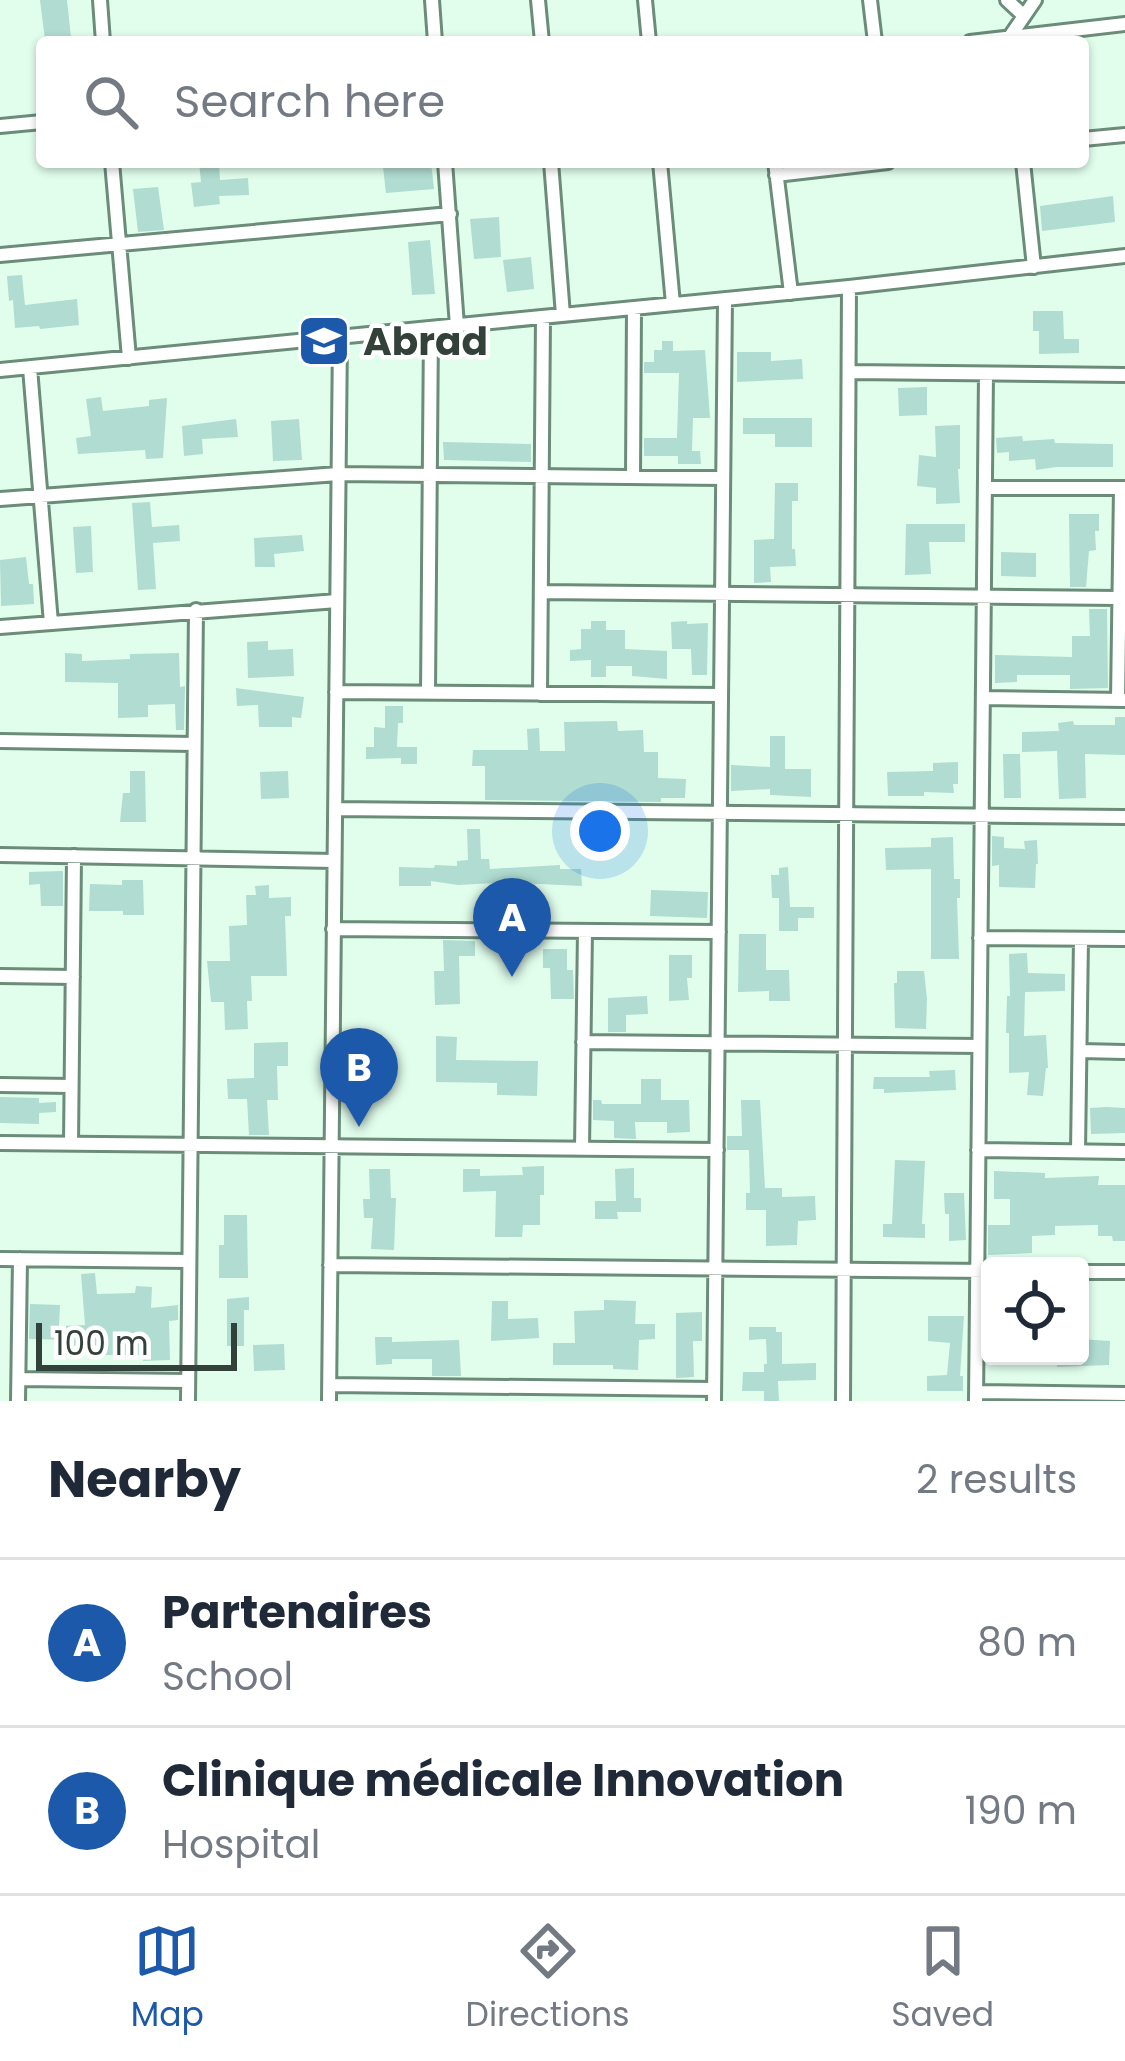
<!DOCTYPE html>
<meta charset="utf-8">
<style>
body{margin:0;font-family:Poppins,sans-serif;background:#f2f2f3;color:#1f2937}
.controls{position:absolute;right:36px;bottom:36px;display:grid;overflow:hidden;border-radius:12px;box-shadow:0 3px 9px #0004}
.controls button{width:108px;height:108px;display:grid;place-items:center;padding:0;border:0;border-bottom:3px solid #e0e1e3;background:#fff;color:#1f2937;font:60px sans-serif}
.scale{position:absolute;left:36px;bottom:30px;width:201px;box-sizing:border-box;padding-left:12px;border:6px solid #324139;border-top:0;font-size:33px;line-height:42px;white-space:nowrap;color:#324139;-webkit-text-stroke:9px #fff;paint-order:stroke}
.you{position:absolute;left:600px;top:831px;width:42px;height:42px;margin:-30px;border:9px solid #fff;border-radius:50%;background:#1a73e8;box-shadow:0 0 0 18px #1a73e833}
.badge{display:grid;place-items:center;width:78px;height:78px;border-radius:50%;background:#1d59aa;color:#fff;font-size:39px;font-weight:700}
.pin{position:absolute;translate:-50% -99px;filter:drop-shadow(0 3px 6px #0008)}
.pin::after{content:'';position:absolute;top:63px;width:42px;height:36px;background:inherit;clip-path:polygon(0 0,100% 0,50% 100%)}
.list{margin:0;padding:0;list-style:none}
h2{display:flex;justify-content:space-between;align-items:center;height:156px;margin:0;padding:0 48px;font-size:51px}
h2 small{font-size:39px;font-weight:400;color:#747a83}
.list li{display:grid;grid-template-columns:78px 1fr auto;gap:36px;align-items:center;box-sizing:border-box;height:168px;padding:0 48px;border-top:3px solid #e0e1e3}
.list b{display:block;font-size:45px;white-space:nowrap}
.list p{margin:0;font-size:39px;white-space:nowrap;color:#747a83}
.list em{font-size:39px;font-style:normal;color:#747a83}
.icon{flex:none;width:66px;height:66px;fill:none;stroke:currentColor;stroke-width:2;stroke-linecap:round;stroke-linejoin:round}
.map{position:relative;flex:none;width:1125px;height:1401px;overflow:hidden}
.search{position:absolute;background:#fff;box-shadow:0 3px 9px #0004;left:36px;right:36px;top:36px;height:132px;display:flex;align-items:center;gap:30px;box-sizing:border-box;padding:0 42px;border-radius:12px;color:#747a83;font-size:45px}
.sheet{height:492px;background:#fff}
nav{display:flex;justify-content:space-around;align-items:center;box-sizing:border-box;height:168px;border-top:3px solid #e0e1e3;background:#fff;font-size:33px;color:#747a83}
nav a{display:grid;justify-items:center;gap:6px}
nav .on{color:#1d59aa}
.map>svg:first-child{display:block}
.building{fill:#b0dcd1}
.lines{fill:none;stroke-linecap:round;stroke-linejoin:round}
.minor-casing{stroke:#6a8c79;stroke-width:18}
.minor{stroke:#fff;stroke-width:12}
.labels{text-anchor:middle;stroke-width:9;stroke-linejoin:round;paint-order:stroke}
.poi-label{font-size:39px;font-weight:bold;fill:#324139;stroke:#fff;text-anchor:start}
</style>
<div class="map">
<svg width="1125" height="1401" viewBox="0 0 1125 1401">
<rect width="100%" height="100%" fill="#e1feed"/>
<path class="building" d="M40 0H67L71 37 45 40Z
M199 162H219L220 180 248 178 249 195 219 196 220 204 194 207 191 183 201 182Z
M431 162 434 189 386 193 383 167Z
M158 187 164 230 138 232 133 189Z
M1113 196 1115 222 1042 231 1040 206Z
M499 217 501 257 474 259 470 219Z
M430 240 435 294 412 295 408 242Z
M531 257 534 289 507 292 503 260Z
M22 275 25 305 77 299 79 325 40 329 39 326 15 328 13 300 9 301 7 276Z
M1033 311H1063L1064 339H1079V353L1039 354V331H1033Z
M662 341H673V351L705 350 710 418H693L692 451H700L701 464H678V456H644V438H677L679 373H644V362H654V350H662Z
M737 352H771V361L802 359 803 379 737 382Z
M927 387V415L899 416 898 388Z
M101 397 103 411 149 406V400L167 398 163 458 146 459 145 450 78 454 76 438 91 436 86 399Z
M743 418H812V447H775V434H743Z
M236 419 238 437 202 439 203 454 184 456 182 426Z
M299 419 302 460 273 461 271 421Z
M960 425V469H958L960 503 936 504V488L917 486 919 455 936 457 935 426Z
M1022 436 1023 441 1054 439 1055 443 1113 444V467H1056L1036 470 1035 459 1009 461V452L997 453 996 438Z
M443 442 531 444V462L444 460Z
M775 483H798V501H792V549H795L796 566 770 567 771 582 754 583V540L774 539Z
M150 502 152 527 179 525 180 541 153 543 156 589 138 590 132 503Z
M1069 514H1099V531H1095L1096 550 1089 551 1086 587H1070Z
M906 524H965V542H929L931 574 905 575Z
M91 526 93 572 76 573 73 527Z
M302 535 304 551 274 554 275 567H255L254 538Z
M1001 552 1036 553V577L1001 576Z
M26 557 29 584H33L34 604 1 606 0 560Z
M1089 609H1107L1108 688 1070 689V675H1017V682L995 683V655L1072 657V636H1090Z
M591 621H606V630H625V649L667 651V679L632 676V666H606V677H591V660L570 661V650L581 649V629H591Z
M687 621V624L708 623 707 675H692L691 649H672L671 622Z
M268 641V650L293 649 294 676 248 678 247 642Z
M65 653 82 654V661L130 659V654L179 653 180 687 185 686 184 730H176L175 704 148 705V717L118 718V683L65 682Z
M236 688 304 697 301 718 292 717V727H259L258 705 237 706Z
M385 706H403V723H398L397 747H417V764H401V758L366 759V747H374V727L385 728Z
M1115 717H1125V755L1085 754 1086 798 1059 799 1057 751 1022 752V732L1059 731 1058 723 1073 721 1074 725H1115Z
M617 721 618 731 643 730 644 752H658V778L686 779 685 798H661V802L485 800V766H472L473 750H528L527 729 539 728 540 751H565L564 722Z
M770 736H785V769H811V797L770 795V789L731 791V765L770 767Z
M1003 754H1020L1021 798H1004Z
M958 762V784H953L954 793 924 792V796H888L887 772 933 771V763Z
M130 771H145L146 822H120L123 793H130Z
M288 771 289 798 261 799 260 772Z
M467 829H480L481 859H489L490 869 560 865V869H581L582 886 518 883V920H497L496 883 458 885 431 881V886H399V867L434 868 435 865 457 866V861L468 860Z
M992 836 1004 837V848L1025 849 1024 841 1037 840 1038 864H1036L1035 888 999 887V865L992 866Z
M953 837 954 879H960V898H957L959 959H931V869L886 870 885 848 931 847V838Z
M788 867 790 907H814V918H798V931H779V898H772L771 875H779V868Z
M63 871V906H41L40 884 29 885V872Z
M122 880H143L144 915H123V911H89L90 884 122 885Z
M269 885V898L291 897V916H285L287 976H251L252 1001H247L248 1029 225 1030 224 1002H211L207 961H230L229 926 247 925 246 895H256L255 886Z
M651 890 708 892 707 918 650 916Z
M739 934H766V970H789L790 1001H769V991L738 992Z
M443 940 475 941V956H459L460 1004 435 1005 434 971H444Z
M543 949H567V970H573L574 999H551L550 968H543Z
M1027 953 1028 973 1065 974V991L1025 992 1024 1036 1046 1035 1048 1068H1046L1043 1096 1027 1095 1029 1072 1009 1073V1033H1006L1007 996H1010L1009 954Z
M669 955H692V978H687L689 1000 669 1001Z
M897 971H924L927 999 926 1029 895 1028 894 983H897Z
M647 996 648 1014 626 1015V1032H608V998Z
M436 1036 457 1037 456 1060 538 1061 537 1096 497 1095V1083L436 1082Z
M288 1042V1066H277L278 1100H267L269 1135H249L247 1099H228L227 1079 254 1078V1043Z
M955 1070 956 1090 884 1093V1089H873L874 1077H930L929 1071Z
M641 1079H661V1100H689L690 1132 667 1133V1122H635L636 1139 614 1138V1121L593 1120V1100H601L602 1104H641Z
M0 1097 39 1098V1103L56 1102V1112L39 1113V1124L0 1123Z
M741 1100H760L765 1188H782V1197L815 1196 816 1220 798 1221 797 1245 766 1246V1210H746V1193H750L749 1150H727V1136H742Z
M1106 1107 1125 1108V1133L1091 1134 1090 1108Z
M895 1160 925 1161 922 1224H925V1238L883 1237V1224H892Z
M544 1166V1195H540V1225H523L522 1237H495L496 1191 463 1192V1169H480V1176L523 1175 522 1167Z
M634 1168V1198H641V1212H617L618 1219H595V1201H616L615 1169Z
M369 1169H390L391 1198H396L394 1250 371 1249 373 1218H364L363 1199H370Z
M994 1171 1045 1173V1178L1099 1176 1098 1185H1125V1241H1113L1112 1236H1098V1225L1055 1226V1235L1032 1236V1253L988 1255V1225H1010V1199H994Z
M944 1193H964L966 1240 949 1241V1214H945Z
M224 1215H247L248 1278H219V1245H224Z
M95 1273 97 1294 135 1293 136 1286 152 1287 151 1308 178 1305V1320L169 1321 170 1360 143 1361V1355H104V1345L74 1346V1340L29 1339 30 1304 60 1305 59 1326 85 1325 81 1274Z
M249 1297V1310H244V1346H227V1299Z
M604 1300 636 1301 635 1324H655V1339L639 1340 638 1370 613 1369V1365H553V1343H575L574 1311 604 1310Z
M492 1301H508V1319L538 1318 539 1338 491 1341Z
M702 1312V1341H693L694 1377 676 1378V1313Z
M928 1316H964L960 1376H963V1391H927V1376L947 1375 950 1343 928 1341Z
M749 1327H776V1332H782V1364L816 1363V1380L778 1381 779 1401H764V1391H742L743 1372H764V1364H767L766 1339 749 1340Z
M375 1337H392V1342L459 1340 461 1376H432V1359H392V1364L376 1365Z
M1080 1339 1110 1341 1109 1365 1057 1367V1356H1080Z
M284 1344 285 1370 254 1371 253 1345Z"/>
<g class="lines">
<g class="minor-casing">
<path id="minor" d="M100 0 103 42
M432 0 435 42
M538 0 542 42
M645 0 649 42
M870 0 875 42
M1007 0 1023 15
M1007 41 1035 0
M970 42 1125 24
M0 126 42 122
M1083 139 1125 135
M112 162 129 358
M445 162 457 326
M551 162 563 315
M660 162 673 304
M775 162 791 293
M1023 162 1034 267
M776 175 888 162
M0 255 450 214
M30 368 51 623
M0 370 849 287 1125 256
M849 372 1125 375
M633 477 634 308
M985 488H1125
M0 499 338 474 723 478
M541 592 1119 598
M0 627 337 601
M336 692 721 695
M428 692 431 328
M540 694 543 317
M983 698 1125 700
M1118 700 1121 488
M0 741 194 744
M335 809 1125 817
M0 855 334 861
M333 929 719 932
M980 938 1125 939
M0 976 73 977
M583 1042 979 1046
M1080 1051 1125 1052
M0 1085 71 1086
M0 1143 717 1150
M71 1144 74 856
M582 1149 585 931
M978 1150 1125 1152
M1078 1151 1081 939
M0 1259 189 1261
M330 1265 990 1271
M1080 1272H1125
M19 1379 188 1381
M329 1385 714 1389
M976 1392 1125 1394
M18 1401 20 1259
M188 1401 196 610
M329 1401 340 337
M714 1401 725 299
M843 1401 849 287
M976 1401 986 374"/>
</g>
<use href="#minor" class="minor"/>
</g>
<defs>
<g id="school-square" transform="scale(2.7)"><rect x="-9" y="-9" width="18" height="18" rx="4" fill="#1d59aa" stroke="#fff"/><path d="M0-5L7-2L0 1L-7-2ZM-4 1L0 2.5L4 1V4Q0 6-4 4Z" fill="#fff"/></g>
</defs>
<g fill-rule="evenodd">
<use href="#school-square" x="324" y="341"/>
</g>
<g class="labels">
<g class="poi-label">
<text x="363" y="355">Abrad</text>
</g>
</g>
</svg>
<div class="controls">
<button><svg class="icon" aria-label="locate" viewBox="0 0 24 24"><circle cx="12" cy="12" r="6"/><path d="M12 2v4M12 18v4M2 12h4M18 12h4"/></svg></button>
</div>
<div class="scale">100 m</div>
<div class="you"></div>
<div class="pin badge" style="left:512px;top:977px">A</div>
<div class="pin badge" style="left:359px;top:1127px">B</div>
<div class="search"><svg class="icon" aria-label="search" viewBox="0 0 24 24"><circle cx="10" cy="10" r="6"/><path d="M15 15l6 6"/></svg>Search here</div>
</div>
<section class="sheet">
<h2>Nearby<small>2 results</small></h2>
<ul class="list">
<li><span class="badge">A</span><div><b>Partenaires</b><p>School</p></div><em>80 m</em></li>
<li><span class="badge">B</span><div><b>Clinique médicale Innovation</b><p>Hospital</p></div><em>190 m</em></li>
</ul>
</section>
<nav>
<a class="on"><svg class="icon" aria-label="map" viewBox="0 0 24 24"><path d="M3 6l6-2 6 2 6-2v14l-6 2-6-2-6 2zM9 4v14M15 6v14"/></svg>Map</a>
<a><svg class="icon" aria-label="directions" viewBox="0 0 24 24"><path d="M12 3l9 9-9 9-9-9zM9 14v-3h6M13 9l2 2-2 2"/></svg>Directions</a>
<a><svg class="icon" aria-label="saved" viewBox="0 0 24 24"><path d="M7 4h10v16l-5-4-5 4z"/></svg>Saved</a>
</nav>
